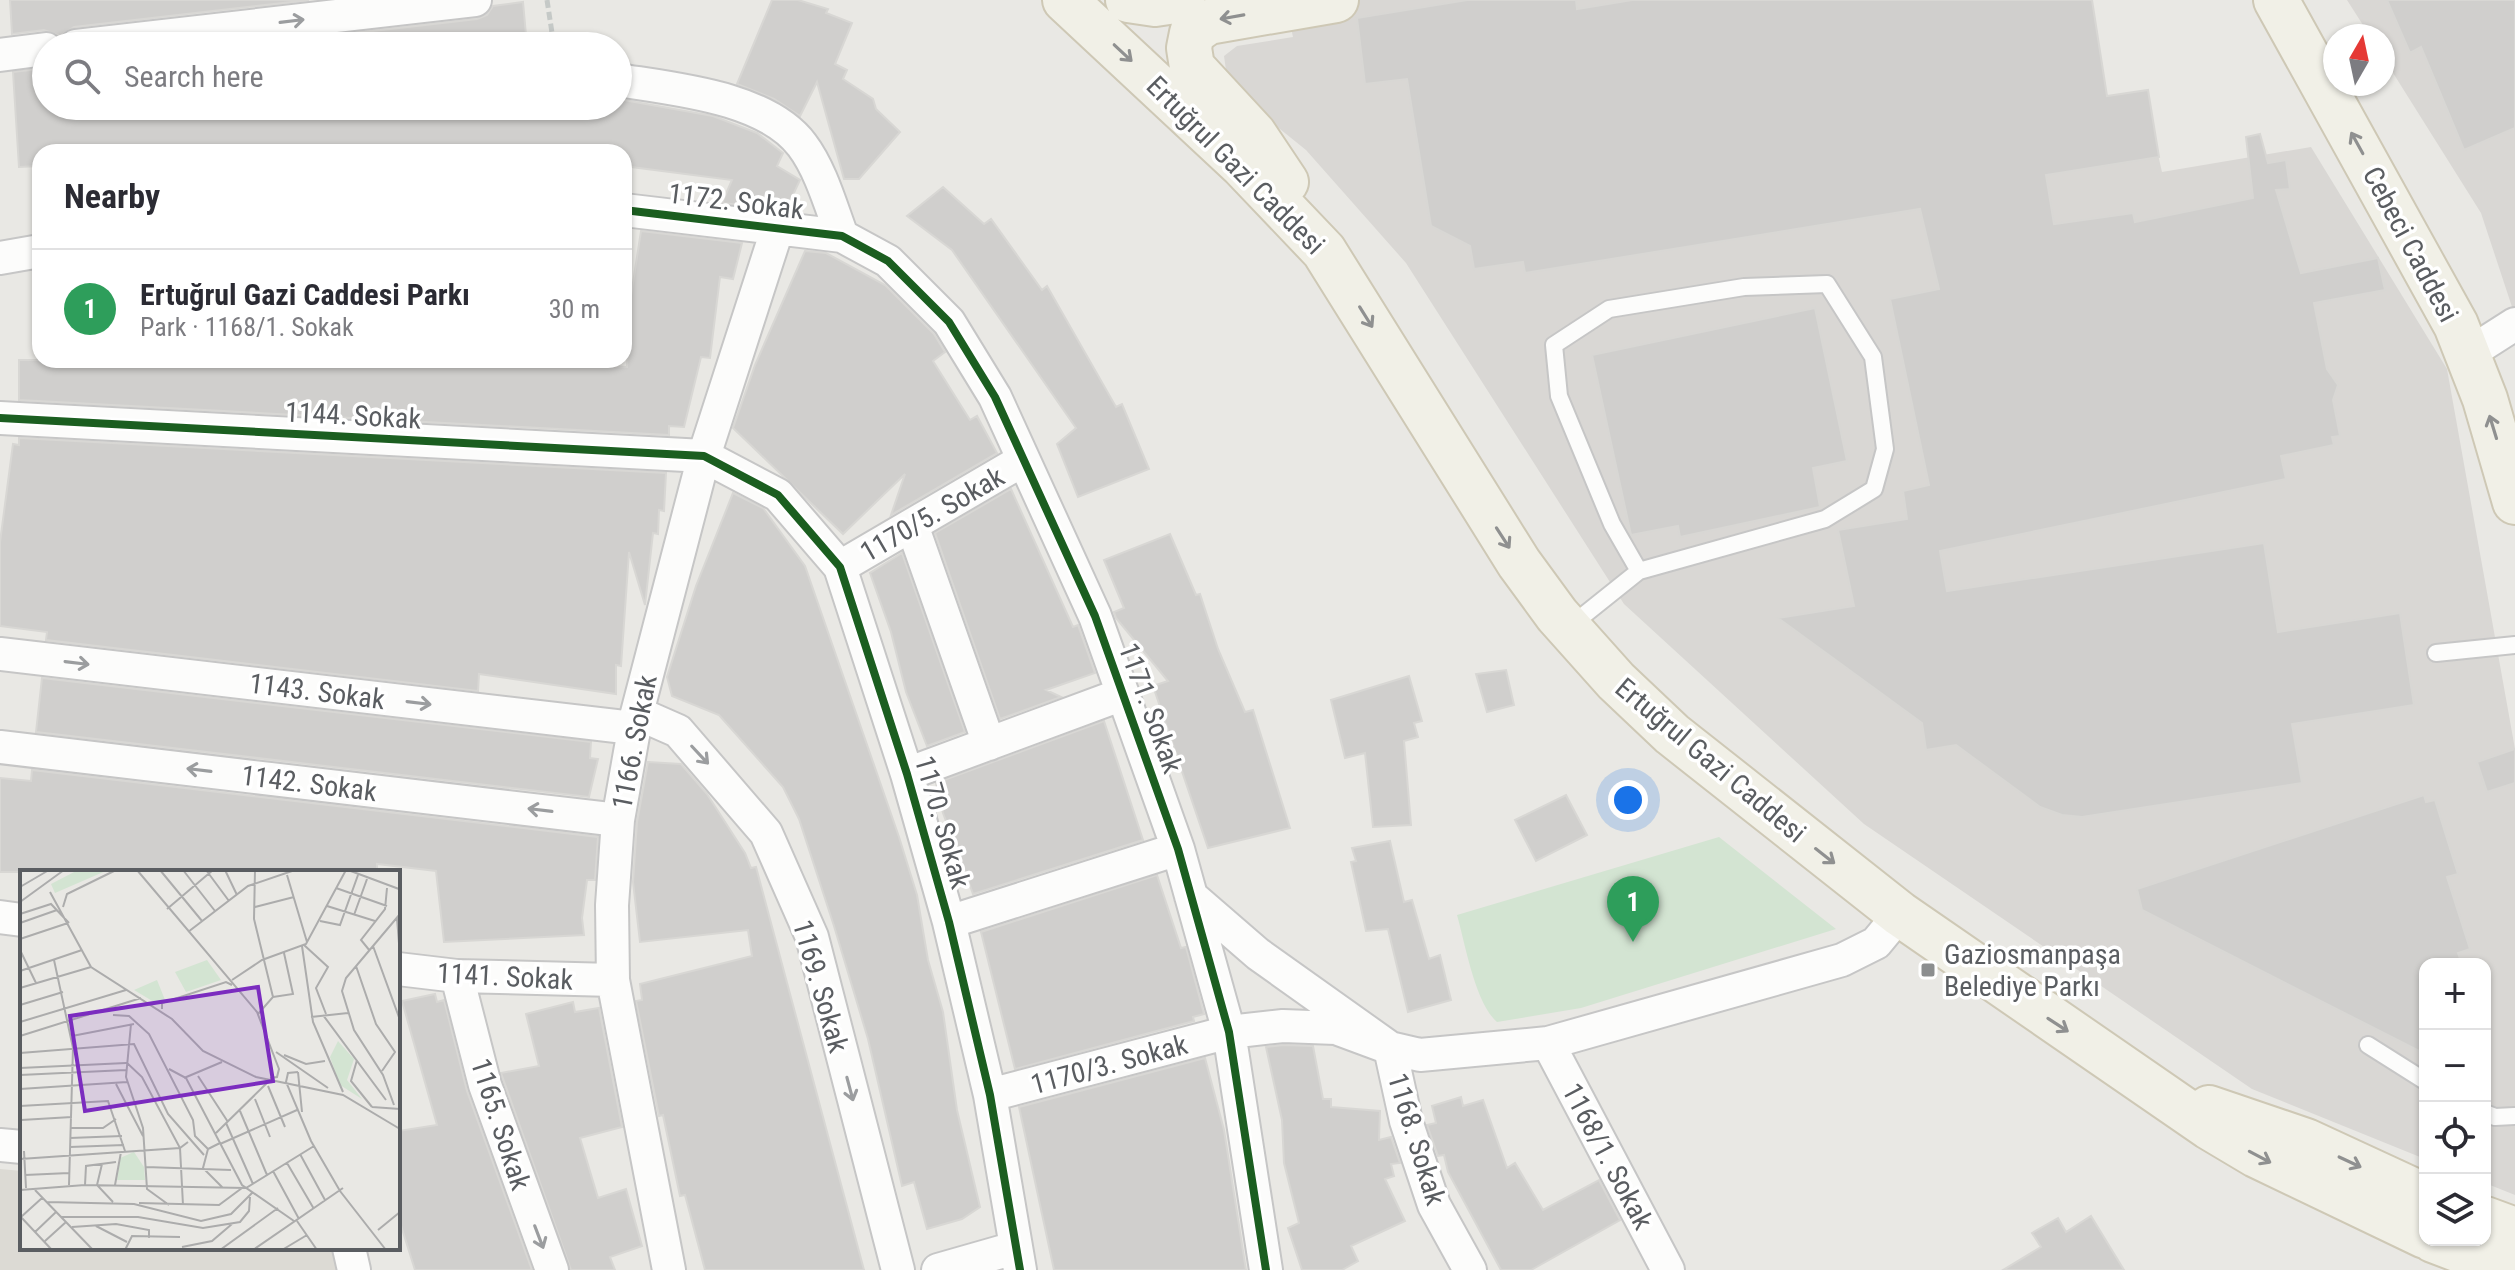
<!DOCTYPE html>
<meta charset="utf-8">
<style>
body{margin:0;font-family:"Roboto Condensed",sans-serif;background:#f7f7f7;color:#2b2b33}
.controls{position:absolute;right:24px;bottom:24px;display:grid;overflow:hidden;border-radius:16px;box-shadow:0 2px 6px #0004}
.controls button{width:72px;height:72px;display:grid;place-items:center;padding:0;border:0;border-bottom:2px solid #e1e1e2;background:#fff;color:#2b2b33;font:40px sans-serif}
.compass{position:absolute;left:2323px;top:24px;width:72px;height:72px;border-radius:50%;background:#fff;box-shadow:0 2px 6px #0004;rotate:9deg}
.you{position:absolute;left:1628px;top:800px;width:28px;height:28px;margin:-20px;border:6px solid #fff;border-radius:50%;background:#1a73e8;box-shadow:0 0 0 12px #1a73e833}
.badge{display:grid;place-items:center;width:52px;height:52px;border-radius:50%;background:#8c8e8f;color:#fff;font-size:26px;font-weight:700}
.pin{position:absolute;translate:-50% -66px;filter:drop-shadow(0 2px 4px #0008)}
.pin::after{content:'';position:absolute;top:42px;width:28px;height:24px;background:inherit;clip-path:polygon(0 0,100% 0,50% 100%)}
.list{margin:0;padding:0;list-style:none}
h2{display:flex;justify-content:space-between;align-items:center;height:104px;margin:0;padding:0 32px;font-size:34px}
h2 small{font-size:26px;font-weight:400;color:#7c7c81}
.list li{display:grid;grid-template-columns:52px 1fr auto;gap:24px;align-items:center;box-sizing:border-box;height:120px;padding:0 32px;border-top:2px solid #e1e1e2}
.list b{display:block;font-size:30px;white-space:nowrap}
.list p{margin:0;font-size:26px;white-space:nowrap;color:#7c7c81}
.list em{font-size:26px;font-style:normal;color:#7c7c81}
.icon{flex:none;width:44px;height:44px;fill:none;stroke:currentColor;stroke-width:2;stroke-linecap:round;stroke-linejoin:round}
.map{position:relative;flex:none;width:2515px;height:1270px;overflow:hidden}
.search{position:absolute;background:#fff;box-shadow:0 2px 6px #0004;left:32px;top:32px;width:600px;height:88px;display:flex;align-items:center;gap:20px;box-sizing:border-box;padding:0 28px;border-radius:44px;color:#7c7c81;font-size:30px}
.panel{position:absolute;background:#fff;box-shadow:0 2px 6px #0004;left:32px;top:144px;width:600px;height:224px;border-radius:24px}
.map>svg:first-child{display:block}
.industrial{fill:#d9d7d4}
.education{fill:#dcdad4}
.green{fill:#d3e4d2}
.building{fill:#d0cfcd;stroke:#d8d7d4;stroke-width:2}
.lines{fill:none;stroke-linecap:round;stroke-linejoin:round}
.service-casing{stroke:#c6c6c6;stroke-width:20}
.minor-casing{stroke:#c6c6c6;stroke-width:36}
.primary-casing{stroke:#cec8b5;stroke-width:48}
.path{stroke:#c5c9c7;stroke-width:5;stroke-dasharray:8 4;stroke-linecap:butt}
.service{stroke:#fcfcfb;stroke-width:16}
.minor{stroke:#fcfcfb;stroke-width:32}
.primary{stroke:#f1f0e7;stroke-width:44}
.cycleway-casing{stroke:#fff;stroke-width:13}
.cycleway{stroke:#1b5e20;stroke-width:8}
.oneway{stroke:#8f9090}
.oneway2{stroke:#9b9d9f}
.poi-dot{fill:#8c8e8f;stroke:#fff;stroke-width:3}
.labels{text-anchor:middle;stroke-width:7;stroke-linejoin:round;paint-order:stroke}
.street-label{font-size:28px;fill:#5a5d61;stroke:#fff}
.poi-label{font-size:28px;fill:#5a5d61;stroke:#fff;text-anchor:start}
.inset-road{fill:none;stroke:#acacac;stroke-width:2}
.view{fill:#7b2cbf;fill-opacity:0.15;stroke:#7b2cbf;stroke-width:4}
.inset-edge{fill:none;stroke:#5a5d61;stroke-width:4}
</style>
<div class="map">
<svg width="2515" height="1270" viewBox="0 0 2515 1270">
<rect width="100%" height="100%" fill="#e9e8e4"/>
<path class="industrial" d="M1285 0H2084L2103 103 2144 94 2162 172 2311 147 2447 369 2515 749V1195L2485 1183V964H2425V1159L2252 1089 1864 824 1624 604 1406 263 1306 150 1244 100 1227 77 1224 56 1237 46 1293 37Z
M2347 0H2515V316L2481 213 2383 57V36H2370Z"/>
<path class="education" d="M0 1169 22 1171V1248H333L338 1270H0Z"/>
<path class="green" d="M1719 837 1836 929 1581 1008 1497 1022C1475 1003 1465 943 1457 915Z"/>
<path class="building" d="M10 0H309L74 27 60 36 44 30 12 34Z
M772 0H798L828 9 826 13 852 23 835 64 847 70 843 79 873 99 876 109 900 132 859 179H844L817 82 800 116 774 99 737 84Z
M1467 0H1576L1577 9 1632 0H2092L2107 96 2148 90 2159 157 2046 175 2054 224 2133 213 2135 222 2253 198 2246 137 2260 134 2268 163 2286 160 2290 189 2276 190 2301 273 2378 258 2385 290 2314 303 2327 369 2338 385 2333 400 2340 436 2332 437 2334 445 2281 456 2286 479 1940 551 1947 591 2264 543 2278 632 2400 613 2414 705 2292 724 2302 783 2082 817 2062 815 2040 807 1956 745 1926 750 1922 723 1778 618 1854 606 1838 530 1907 519 1903 491 1929 485 1890 299 1939 289 1920 209 1525 273 1523 262 1474 269 1470 246 1431 226 1407 79 1365 84 1357 18Z
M2387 0H2515V128L2464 150 2421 47 2410 53Z
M523 2 527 46H242L477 19 487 15 493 6Z
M46 68V106H362L363 115 407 106H618V99L713 116 757 133 783 153 777 166 800 180 786 210 722 203 732 180 624 166V152H390V148L358 152H40V166L19 167 13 72Z
M943 187 984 224 991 219 1042 290 1047 286 1116 407 1122 404 1149 469 1078 497 1057 444 1076 428 952 250 907 216Z
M641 231 742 243 733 279 720 277 710 358 701 357 684 427 669 426V435L19 400V360H513L627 367 630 302Z
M805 251 826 253 885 285 934 334 945 352 933 361 970 420 977 416 997 453 891 515 905 474 843 534 733 428 755 365Z
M1815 308 1847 461 1813 468 1820 507 1680 537 1678 526 1631 535 1592 355Z
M19 438 666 473 664 511 659 510 658 534 653 533 645 605 629 552 621 666 616 665V694L479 674 478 691 46 640 47 632 0 626V542L13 444 19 445Z
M1011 489 1073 627 1078 625 1095 673 1046 690 1061 697 1000 719 935 533Z
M733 493 763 508 805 566 899 837 917 895 928 960 943 1012 957 1110 980 1207 962 1219 927 1229 914 1182 902 1186 868 1039 834 926 799 819 783 787 719 715 672 696 667 677 696 586Z
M1170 534 1196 595 1200 594 1218 649 1245 712 1253 710 1290 828 1208 848 1153 686 1168 681 1116 618 1114 612 1124 608 1104 560Z
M902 553 965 732 927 746 906 692 891 632 870 573Z
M1506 670 1514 705 1487 712 1476 674Z
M1409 676 1422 721 1414 723 1418 737 1404 741 1411 825 1373 827 1365 753 1345 758 1331 700Z
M42 678 591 742 590 758 598 759 589 797 36 732Z
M1104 721 1143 840 973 894 943 813 936 783Z
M2515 749V783L2487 792 2477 762Z
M648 762 681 764 707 794 745 853 751 868 756 867 864 1270H705L685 1195 680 1196 663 1115 659 1116 636 1001 642 1000 640 984 752 956 748 930 640 942 633 882 637 822Z
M32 770 598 837 595 880H587L582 918 584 935 444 942 436 871 377 864V872H0V778L31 781Z
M1566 795 1587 835 1536 861 1515 820Z
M2424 795 2426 802 2435 800 2458 874 2447 877 2470 949 2458 953 2462 964H2425V1054L2142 910 2137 889Z
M1390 841 1404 902 1412 900 1429 959 1440 955 1451 1000 1408 1012 1388 929 1366 931 1351 862 1356 861 1352 848Z
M1157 875 1181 948 1186 947 1204 1014 1193 1017 1194 1021 1015 1069 981 932Z
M435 994 437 1002 444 1000 467 1091 532 1270H415L398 1216V1131L437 1125 402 1001Z
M573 1002 575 1012 599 1008 622 1127 580 1138 598 1198 626 1189 642 1246 610 1257 615 1270H571L501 1073 539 1066 526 1014Z
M1284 1045 1313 1046 1323 1099H1331V1107L1380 1111 1379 1140 1391 1137 1400 1163 1391 1164 1394 1176 1385 1179 1405 1221 1351 1246 1358 1261 1342 1270H1302L1288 1228 1299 1223 1284 1163 1282 1120 1266 1047Z
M1205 1058 1224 1130 1246 1270H1054L1019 1107Z
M1461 1097 1463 1106 1483 1100 1507 1168 1515 1163 1543 1210 1599 1180 1620 1220 1531 1270H1501L1448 1172 1444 1155 1438 1156 1427 1125 1436 1123 1432 1106Z
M2091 1216 2124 1270H2003L2041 1247 2032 1233 2058 1218 2066 1232Z"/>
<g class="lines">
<g class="service-casing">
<path id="service" d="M1569 627 1639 571 1825 519 1874 489 1885 449 1873 357 1827 284 1744 287 1609 309 1554 345 1559 396 1612 524 1639 571
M2436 653 2515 645
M2368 1045 2425 1081
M2485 1113 2495 1117 2515 1116"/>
</g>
<g class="minor-casing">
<path id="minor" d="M76 46 475 0
M0 55 46 49
M618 80C674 89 766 97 802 145 821 170 831 207 842 236
M624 210 842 236 888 261 949 322 995 397 1095 616 1178 849 1229 1032 1266 1270
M0 258 40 251
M2468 354 2515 324
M0 418 704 456 778 495 840 567 907 774 949 922 990 1095 1020 1270
M912 525 989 744
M840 567 1023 460
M0 654 633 728
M637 713 678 731 766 833 812 937 898 1270
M0 747 618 820
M907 774 1123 694
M1191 896 1258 954 1390 1048 1406 1121 1434 1205 1470 1270
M0 917 22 920
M949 922 1178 849
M398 969 457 976 613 980
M457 976 485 1085 552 1270
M1548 1043 1668 1270
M990 1095 1229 1032 1283 1026 1336 1028 1390 1048 1420 1055 1548 1043 1842 960 1876 943 1900 914
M0 1145 22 1147
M349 1248 354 1270
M669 1270 613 980 612 905 618 820 637 713 704 456 778 227
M938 1270 1015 1248"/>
</g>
<g class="primary-casing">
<path id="primary" d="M1065 0 1243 166 1324 251 1519 563 1557 615 1616 681 1672 734 1900 914 2209 1127 2256 1155 2425 1236
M1128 0 1155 4 1182 0
M2276 0 2456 325 2485 399 2515 502
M1286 182 1254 134 1192 67 1189 48 1192 33 1208 22 1336 0
M2209 1108 2306 1141 2425 1196
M2485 1219 2515 1230
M2433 1240 2512 1270"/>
</g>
<path class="path" d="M547 0 554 46"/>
<use href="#service" class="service"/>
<use href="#minor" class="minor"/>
<use href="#primary" class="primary"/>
<g class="cycleway-casing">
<path id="cycleway" d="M624 210 842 236 888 261 949 322 995 397 1095 616 1178 849 1229 1032 1266 1270
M0 418 704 456 778 495 840 567 907 774 949 922 990 1095 1020 1270"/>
</g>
<use href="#cycleway" class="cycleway"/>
</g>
<defs><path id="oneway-shaft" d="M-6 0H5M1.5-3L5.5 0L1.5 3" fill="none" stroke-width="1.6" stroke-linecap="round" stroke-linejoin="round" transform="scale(2)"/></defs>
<g class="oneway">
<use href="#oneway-shaft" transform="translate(1232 17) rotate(170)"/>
<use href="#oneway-shaft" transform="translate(1123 53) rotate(43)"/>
<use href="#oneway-shaft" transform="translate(2357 143) rotate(-119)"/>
<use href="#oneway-shaft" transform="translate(1366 317) rotate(58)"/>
<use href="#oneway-shaft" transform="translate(2493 427) rotate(-107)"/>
<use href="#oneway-shaft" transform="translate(1503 538) rotate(57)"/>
<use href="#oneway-shaft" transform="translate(1825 856) rotate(38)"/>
<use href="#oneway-shaft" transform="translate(2058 1025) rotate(33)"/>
<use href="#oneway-shaft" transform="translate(2260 1157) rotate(28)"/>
<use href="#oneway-shaft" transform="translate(2350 1162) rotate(25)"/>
</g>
<g class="oneway2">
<use href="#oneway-shaft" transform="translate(292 21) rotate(-7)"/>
<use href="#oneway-shaft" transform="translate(77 663) rotate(7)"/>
<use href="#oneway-shaft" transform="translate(419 703) rotate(7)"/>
<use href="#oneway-shaft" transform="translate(700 755) rotate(47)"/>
<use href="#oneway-shaft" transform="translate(199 770) rotate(-173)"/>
<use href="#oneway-shaft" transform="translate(540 810) rotate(-173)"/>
<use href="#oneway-shaft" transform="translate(850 1089) rotate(75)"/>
<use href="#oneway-shaft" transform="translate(539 1237) rotate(69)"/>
</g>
<rect class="poi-dot" x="1920" y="962" width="16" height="16" rx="4"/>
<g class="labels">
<g class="street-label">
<text transform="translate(1236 165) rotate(45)" y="10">Ertuğrul Gazi Caddesi</text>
<text transform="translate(736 201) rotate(7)" y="10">1172. Sokak</text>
<text transform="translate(2411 244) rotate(62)" y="10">Cebeci Caddesi</text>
<text transform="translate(353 415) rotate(3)" y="10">1144. Sokak</text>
<text transform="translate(932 514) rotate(-30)" y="10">1170/5. Sokak</text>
<text transform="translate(317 691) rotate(7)" y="10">1143. Sokak</text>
<text transform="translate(1151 708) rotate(70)" y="10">1171. Sokak</text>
<text transform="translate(634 742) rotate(-79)" y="10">1166. Sokak</text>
<text transform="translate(1711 760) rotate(40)" y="10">Ertuğrul Gazi Caddesi</text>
<text transform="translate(309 783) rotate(7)" y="10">1142. Sokak</text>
<text transform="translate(943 822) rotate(74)" y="10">1170. Sokak</text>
<text transform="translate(505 976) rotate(3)" y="10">1141. Sokak</text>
<text transform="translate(821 986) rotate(74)" y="10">1169. Sokak</text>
<text transform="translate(1109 1064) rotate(-15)" y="10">1170/3. Sokak</text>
<text transform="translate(501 1124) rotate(72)" y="10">1165. Sokak</text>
<text transform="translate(1417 1139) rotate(73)" y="10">1168. Sokak</text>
<text transform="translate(1608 1156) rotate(62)" y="10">1168/1. Sokak</text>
</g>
<g class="poi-label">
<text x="1944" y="964">Gaziosmanpaşa<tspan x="1944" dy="32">Belediye Parkı</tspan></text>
</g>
</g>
<g transform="translate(20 870)">
<rect width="380" height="380" fill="#e9e8e4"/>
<path d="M58 0H88L35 23 31 14ZM187 90 201 110 166 122 155 102ZM137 110 145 130 134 132 114 120ZM318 171 334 189 327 210 342 229 320 215 310 187ZM114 282 124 297 125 310H97L100 288Z" fill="#d3e4d2"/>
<path class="inset-road" d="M117 0 237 142 259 199 257 207 250 208M140 0 182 51M163 0 195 41M186 0 209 31M205 0 217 25M235 0 234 49 253 127 238 144M328 0 379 19M379 0 380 40M267 5 287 72M0 17 29 0M316 18 367 36M30 22 71 97 152 149 183 181 236 207 323 225 380 259M0 32 44 0M307 36 355 51M43 37 47 24 96 0M235 37 274 27M147 39 193 0M0 44 31 34 49 53M334 45 347 9M377 48 380 86M300 51 320 55 338 5M0 53 37 40M168 62 228 16 275 0M0 69 48 53M284 75 308 97 296 118 306 144M282 76 293 152 323 222M353 76 380 150M0 80 16 113M350 81 341 70 365 39 367 18M34 90 53 178 49 315M336 96 356 154 375 182 362 201M0 101 62 80M212 110 242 90 286 74 326 0M0 118 71 97M253 127 273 124 264 83M0 135 43 122M142 139V133L206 112 212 115M93 145 109 146 129 164 173 250 175 266 188 279M303 145 366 230M291 147 328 143M0 152 106 120M111 154 106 207 123 258 127 319 149 335M0 166 121 128M52 166 114 154M256 182 308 218M0 183 114 174 148 244 184 285M264 185 286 194 305 191M337 190 331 211 352 237M106 192 122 207 160 278 163 335M0 198 106 193M149 199 166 208 222 315 274 351M278 202 268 203 266 212 291 271 320 321 366 380M278 202 282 242M0 205 106 200M178 206 208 252M0 208V259M164 208 202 192M96 214 123 266M248 216 265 257M0 219 107 212M235 229 250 267M374 235 363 205 334 160 322 121 326 108 380 44M0 236 88 231 105 281M352 237 380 239M220 241 247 305M1 250 52 247M206 253 233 314M51 258H83L96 249M196 263 249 211M50 268 102 266M200 273 188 279 183 298 202 317M200 274 277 240M50 277 104 275M4 281 6 318M280 284 305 330M0 289 160 278 168 272M267 293 294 339M82 294 77 315 93 332M126 297 211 300M253 301 279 349M5 305 49 303M65 315 66 296 96 292M95 315 101 282M0 320 65 315 226 318 294 276M15 320 73 380M27 332 114 334 181 351 211 344 233 322M119 333 199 335 222 318M0 346 32 380M1 347 22 328M41 347H118L183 358 220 352 229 341 230 327M277 351 297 380M76 356 107 372M52 357 96 354 129 360V368M358 360 380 342M15 362 36 342M25 371 46 352M162 377 192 371 212 354M76 380H105M105 380 112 366 160 367M200 380 258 338M233 380 323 318M262 380 287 365"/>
<path class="view" d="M238 117 253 211 65 241 50 146Z"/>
<rect width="380" height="380" class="inset-edge"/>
</g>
</svg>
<div class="controls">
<button>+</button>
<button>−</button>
<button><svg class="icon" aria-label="locate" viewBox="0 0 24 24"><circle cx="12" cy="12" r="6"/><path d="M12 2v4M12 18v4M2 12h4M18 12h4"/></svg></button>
<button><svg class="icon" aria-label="layers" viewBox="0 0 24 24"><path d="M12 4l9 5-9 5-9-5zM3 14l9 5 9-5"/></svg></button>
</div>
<svg class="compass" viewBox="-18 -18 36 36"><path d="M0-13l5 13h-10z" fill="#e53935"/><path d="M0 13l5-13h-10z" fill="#7c7c81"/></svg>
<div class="you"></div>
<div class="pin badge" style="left:1633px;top:942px;background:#2e9e5b">1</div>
<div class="search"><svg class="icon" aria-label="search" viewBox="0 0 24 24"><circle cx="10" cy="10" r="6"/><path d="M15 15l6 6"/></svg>Search here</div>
<section class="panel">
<h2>Nearby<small></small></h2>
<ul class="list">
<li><span class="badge" style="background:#2e9e5b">1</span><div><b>Ertuğrul Gazi Caddesi Parkı</b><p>Park · 1168/1. Sokak</p></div><em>30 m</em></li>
</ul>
</section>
</div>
